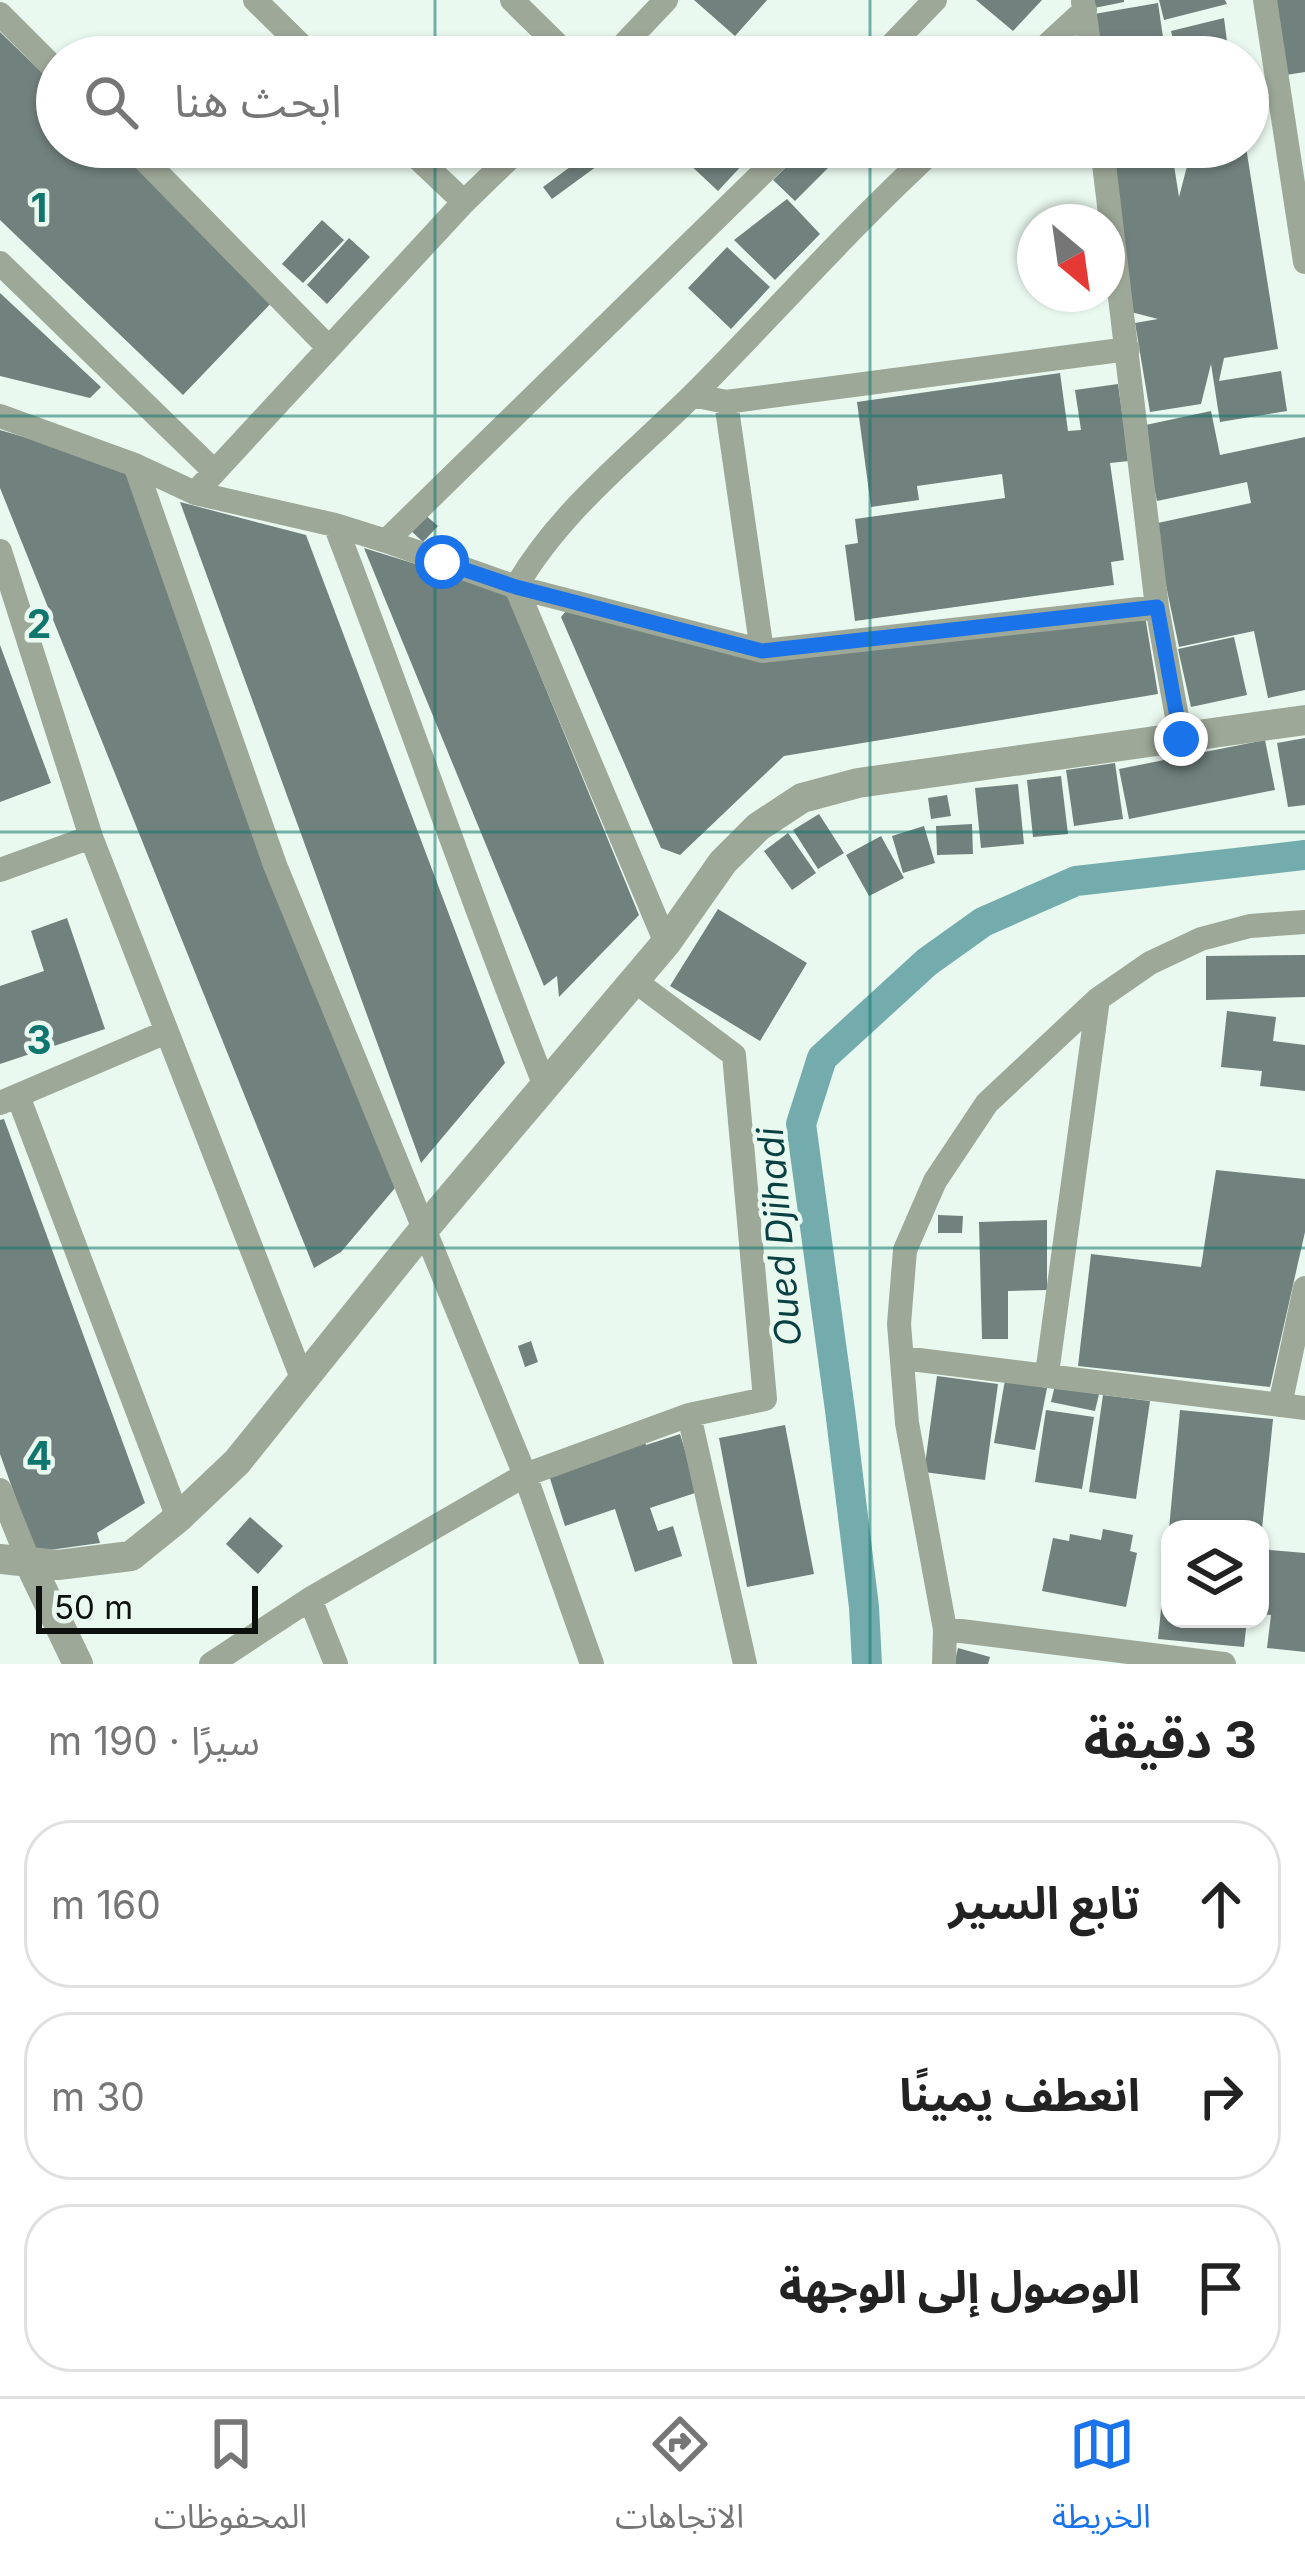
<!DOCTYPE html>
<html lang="ar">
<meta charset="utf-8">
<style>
body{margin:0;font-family:Inter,"Noto Sans Arabic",sans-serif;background:#f2f2f2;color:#222;direction:rtl}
.controls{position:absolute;right:36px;bottom:36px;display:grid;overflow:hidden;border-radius:24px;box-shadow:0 3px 9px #0004}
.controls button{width:108px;height:108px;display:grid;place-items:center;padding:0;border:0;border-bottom:3px solid #e0e0e0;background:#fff;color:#222;font:60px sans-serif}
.compass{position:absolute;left:1017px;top:204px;width:108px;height:108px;border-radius:50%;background:#fff;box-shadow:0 3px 9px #0004;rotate:151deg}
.scale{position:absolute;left:36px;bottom:30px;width:222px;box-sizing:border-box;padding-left:12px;border:6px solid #0c110e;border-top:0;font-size:33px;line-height:42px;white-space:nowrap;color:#0c110e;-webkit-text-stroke:9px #eaf9ef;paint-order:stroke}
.stop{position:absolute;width:36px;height:36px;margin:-27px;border:9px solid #1a73e8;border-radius:50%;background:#fff}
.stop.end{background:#1a73e8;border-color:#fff;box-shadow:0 3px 12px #0008}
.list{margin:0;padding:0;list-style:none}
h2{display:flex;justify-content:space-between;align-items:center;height:156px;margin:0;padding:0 48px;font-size:51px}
h2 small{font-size:39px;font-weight:400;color:#767676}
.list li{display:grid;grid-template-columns:78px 1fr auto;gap:36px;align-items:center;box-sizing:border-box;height:168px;margin:0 24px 24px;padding:0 24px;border:3px solid #e0e0e0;border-radius:48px}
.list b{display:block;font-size:45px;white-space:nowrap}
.list em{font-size:39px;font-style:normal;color:#767676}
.icon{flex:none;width:66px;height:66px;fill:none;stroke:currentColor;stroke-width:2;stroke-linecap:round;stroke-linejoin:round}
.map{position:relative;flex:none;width:1305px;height:1664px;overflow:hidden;direction:ltr}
.search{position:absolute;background:#fff;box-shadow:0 3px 9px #0004;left:36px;right:36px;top:36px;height:132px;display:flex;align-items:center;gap:30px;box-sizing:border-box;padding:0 42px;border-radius:66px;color:#767676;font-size:45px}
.sheet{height:732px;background:#fff}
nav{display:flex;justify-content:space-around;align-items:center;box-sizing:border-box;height:168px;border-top:3px solid #e0e0e0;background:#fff;font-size:33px;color:#767676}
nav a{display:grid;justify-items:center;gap:6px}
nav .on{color:#1a73e8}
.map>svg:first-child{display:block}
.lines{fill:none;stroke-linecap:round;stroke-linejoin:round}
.canal{stroke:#74acae;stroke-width:30}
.building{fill:#71817d}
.minor{stroke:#9ea898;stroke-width:24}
.tertiary{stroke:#9ea898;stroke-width:30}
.route{stroke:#1a73e8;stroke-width:15}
.grid{fill:none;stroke:#0f766e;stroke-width:3;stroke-opacity:0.55}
.labels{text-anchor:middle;stroke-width:9;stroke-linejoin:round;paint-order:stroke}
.water-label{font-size:36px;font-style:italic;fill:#094042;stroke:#eaf9ef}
.grid-label{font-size:39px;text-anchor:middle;font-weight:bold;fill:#0f766e;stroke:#eaf9ef;stroke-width:9;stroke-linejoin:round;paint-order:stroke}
</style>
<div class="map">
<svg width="1305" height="1664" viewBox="0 0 1305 1664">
<rect width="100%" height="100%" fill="#eaf9ef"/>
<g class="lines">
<path class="canal" d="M867 1664 864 1607 840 1410 801 1124 822 1058 927 962 983 922 1076 881 1305 855"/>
</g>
<path class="building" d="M694 0H767L735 36Z
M976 0H1042L1013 31Z
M1087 0H1124V2L1089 9Z
M1159 0H1225L1227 4 1164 20Z
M1274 0H1305V72L1286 75Z
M1158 3 1166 57H1092L1094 14Z
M1224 18 1229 57H1177L1171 31Z
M0 32 57 87V147H120L276 298 183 395 0 220Z
M578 147H594L604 161 552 199 543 187 574 164 567 155Z
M671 147H759L718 191Z
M806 147H837L843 153 795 201 773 180Z
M1106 147H1181L1182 158 1173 159 1179 197 1192 147H1246L1278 349 1224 358 1219 381 1281 371 1287 411 1220 422 1211 364 1201 404 1150 412 1135 323 1158 319 1127 311Z
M787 199 820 234 775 280 734 240Z
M322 220 344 240 303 283 282 264Z
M349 238 370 257 327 304 307 285Z
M727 247 770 287 731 329 688 288Z
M0 293 101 387 90 398 0 376Z
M1060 373 1068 431 1081 430 1075 390 1118 384 1129 461 1110 463 1124 560 1111 562 1114 585 855 621 845 545 858 543 855 519 1005 498 1002 474 917 486 919 500 871 507 857 402Z
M1211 411 1220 455 1305 437V690L1268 698 1254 631 1179 647 1153 524 1251 503 1247 482 1157 501 1141 426Z
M0 430 123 466 395 1188 341 1252 314 1268 0 488Z
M180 502 306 535 505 1063 421 1163Z
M423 513 438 526 423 542 409 529Z
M364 548 506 592 639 915 559 997 557 976 544 986Z
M578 597 755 655 1144 610 1158 694 784 756 680 855 661 848 561 617Z
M1234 637 1247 695 1191 707 1178 649Z
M0 645 51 783 0 802Z
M1305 738V805L1288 807 1277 743Z
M1265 740 1275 790 1129 819 1119 769Z
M1115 763 1123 819 1074 826 1066 770Z
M1061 776 1068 834 1033 837 1027 780Z
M1018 784 1024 844 981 848 975 788Z
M947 795 951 816 931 819 928 798Z
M819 814 844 853 818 869 793 830Z
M972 824 973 854 937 855 936 826Z
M924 826 935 863 903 873 892 836Z
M788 833 816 873 792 890 764 851Z
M881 836 904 878 869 896 846 855Z
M718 909 807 963 760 1041 670 986Z
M67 918 105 1029 0 1064V986L44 971 31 931Z
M1305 955V997L1206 1000V956Z
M1227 1011 1276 1017 1273 1041 1305 1045V1091L1260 1086 1262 1071 1221 1067Z
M4 1119 145 1503 97 1533 100 1543 35 1552 0 1454V1120Z
M1216 1170 1305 1179V1232L1270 1387 1078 1366 1091 1254 1201 1267Z
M938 1215 963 1216 962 1233H938Z
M1047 1220V1290L1008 1291V1339H982L979 1222Z
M531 1341 538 1362 525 1367 518 1346Z
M937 1376 998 1384 985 1480 924 1472Z
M1005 1380 1047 1388 1035 1450 994 1443Z
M1056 1381 1100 1390 1095 1411 1051 1402Z
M1103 1395 1150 1401 1136 1499 1089 1492Z
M1046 1410 1094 1417 1082 1489 1035 1482Z
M1180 1410 1273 1419 1262 1529H1169Z
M785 1425 814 1574 747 1587 719 1438Z
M680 1434 698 1492 650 1508 658 1531 673 1526 682 1556 635 1572 615 1509 565 1526 547 1469 644 1439 646 1445Z
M250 1517 283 1546 258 1574 226 1544Z
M1103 1529 1133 1535 1130 1551 1137 1553 1126 1607 1042 1591 1053 1538 1069 1541 1070 1534 1101 1540Z
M1260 1549 1305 1553V1652L1267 1648 1271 1615 1260 1614Z
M1167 1550 1170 1551V1619H1247L1244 1647 1158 1639Z
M958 1648 990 1657 988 1664H954Z"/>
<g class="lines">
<path class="minor" d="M255 0 313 57
M512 0 570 57
M1265 0 1305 262
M1083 2 1091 57
M0 14 57 71
M612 57 666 0
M880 57 935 0
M1034 57 1085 10
M132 147 328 347
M406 147 464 202
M1102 147 1157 607 1181 739
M0 263 213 470
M693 395 726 402 1128 349
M726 402 762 651
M0 416 135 465 195 493 335 525 386 541 789 147
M135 465 275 865 525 1475 592 1664
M195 493 464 202 521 147
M335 525C407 711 471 901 545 1086
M386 541 516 587 762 651 1157 607
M0 551 91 837 302 1378
M0 870 91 837
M666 943 516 587C561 509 634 454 697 391 777 310 853 224 937 147
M635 981 734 1055 765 1399 689 1415
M18 1096 178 1518
M0 1103 164 1033
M903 1358 1305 1408
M1047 1374 1098 999
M1280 1405 1305 1288
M0 1490 29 1562
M310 1599 336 1664
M945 1629 1224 1664
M211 1664 310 1599 525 1475 689 1415 745 1664
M944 1664 945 1629 907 1423 899 1324 905 1250 935 1181 987 1103 1098 999 1150 963 1201 939 1250 926 1305 922"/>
<path class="tertiary" d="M0 1559 58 1565 131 1556 178 1518 237 1462 425 1228 666 943 723 862 758 827 802 798 858 783 1305 720
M29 1562 78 1664"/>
</g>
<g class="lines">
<path class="route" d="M442 562 516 587 762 651 1157 607 1181 739"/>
</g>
<path class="grid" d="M435 0V57M870 0V57M435 147V1664M870 147V1664M0 416H1305M0 832H1305M0 1248H1305"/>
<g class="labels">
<g class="water-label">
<text transform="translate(779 1237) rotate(-95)" y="13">Oued Djihadi</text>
</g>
</g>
<g class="grid-label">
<text x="39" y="222">1</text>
<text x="39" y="638">2</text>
<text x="39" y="1054">3</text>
<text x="39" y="1470">4</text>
</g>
</svg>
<div class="controls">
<button><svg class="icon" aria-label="layers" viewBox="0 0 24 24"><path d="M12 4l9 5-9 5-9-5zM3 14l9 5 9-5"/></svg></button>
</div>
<svg class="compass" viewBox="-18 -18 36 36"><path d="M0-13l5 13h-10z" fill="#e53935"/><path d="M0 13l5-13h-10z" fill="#767676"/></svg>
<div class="scale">50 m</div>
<div class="stop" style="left:442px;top:562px"></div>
<div class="stop end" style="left:1181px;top:739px"></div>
<div class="search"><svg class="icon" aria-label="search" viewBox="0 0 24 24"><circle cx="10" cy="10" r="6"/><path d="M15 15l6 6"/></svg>ابحث هنا</div>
</div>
<section class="sheet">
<h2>3 دقيقة<small>سيرًا · 190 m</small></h2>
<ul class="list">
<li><svg class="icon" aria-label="ahead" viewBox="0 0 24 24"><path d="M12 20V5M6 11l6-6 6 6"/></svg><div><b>تابع السير</b></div><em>160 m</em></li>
<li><svg class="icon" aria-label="right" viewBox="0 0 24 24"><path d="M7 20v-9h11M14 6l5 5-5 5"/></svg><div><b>انعطف يمينًا</b></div><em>30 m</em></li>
<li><svg class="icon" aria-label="arrive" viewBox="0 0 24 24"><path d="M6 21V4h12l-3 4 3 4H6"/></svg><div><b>الوصول إلى الوجهة</b></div></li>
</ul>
</section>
<nav>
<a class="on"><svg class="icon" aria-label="map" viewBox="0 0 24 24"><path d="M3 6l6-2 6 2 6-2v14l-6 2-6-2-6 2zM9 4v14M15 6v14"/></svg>الخريطة</a>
<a><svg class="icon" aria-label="directions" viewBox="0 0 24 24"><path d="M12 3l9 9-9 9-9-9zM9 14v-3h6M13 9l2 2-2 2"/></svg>الاتجاهات</a>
<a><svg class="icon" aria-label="saved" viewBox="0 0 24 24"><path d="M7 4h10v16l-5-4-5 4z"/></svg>المحفوظات</a>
</nav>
